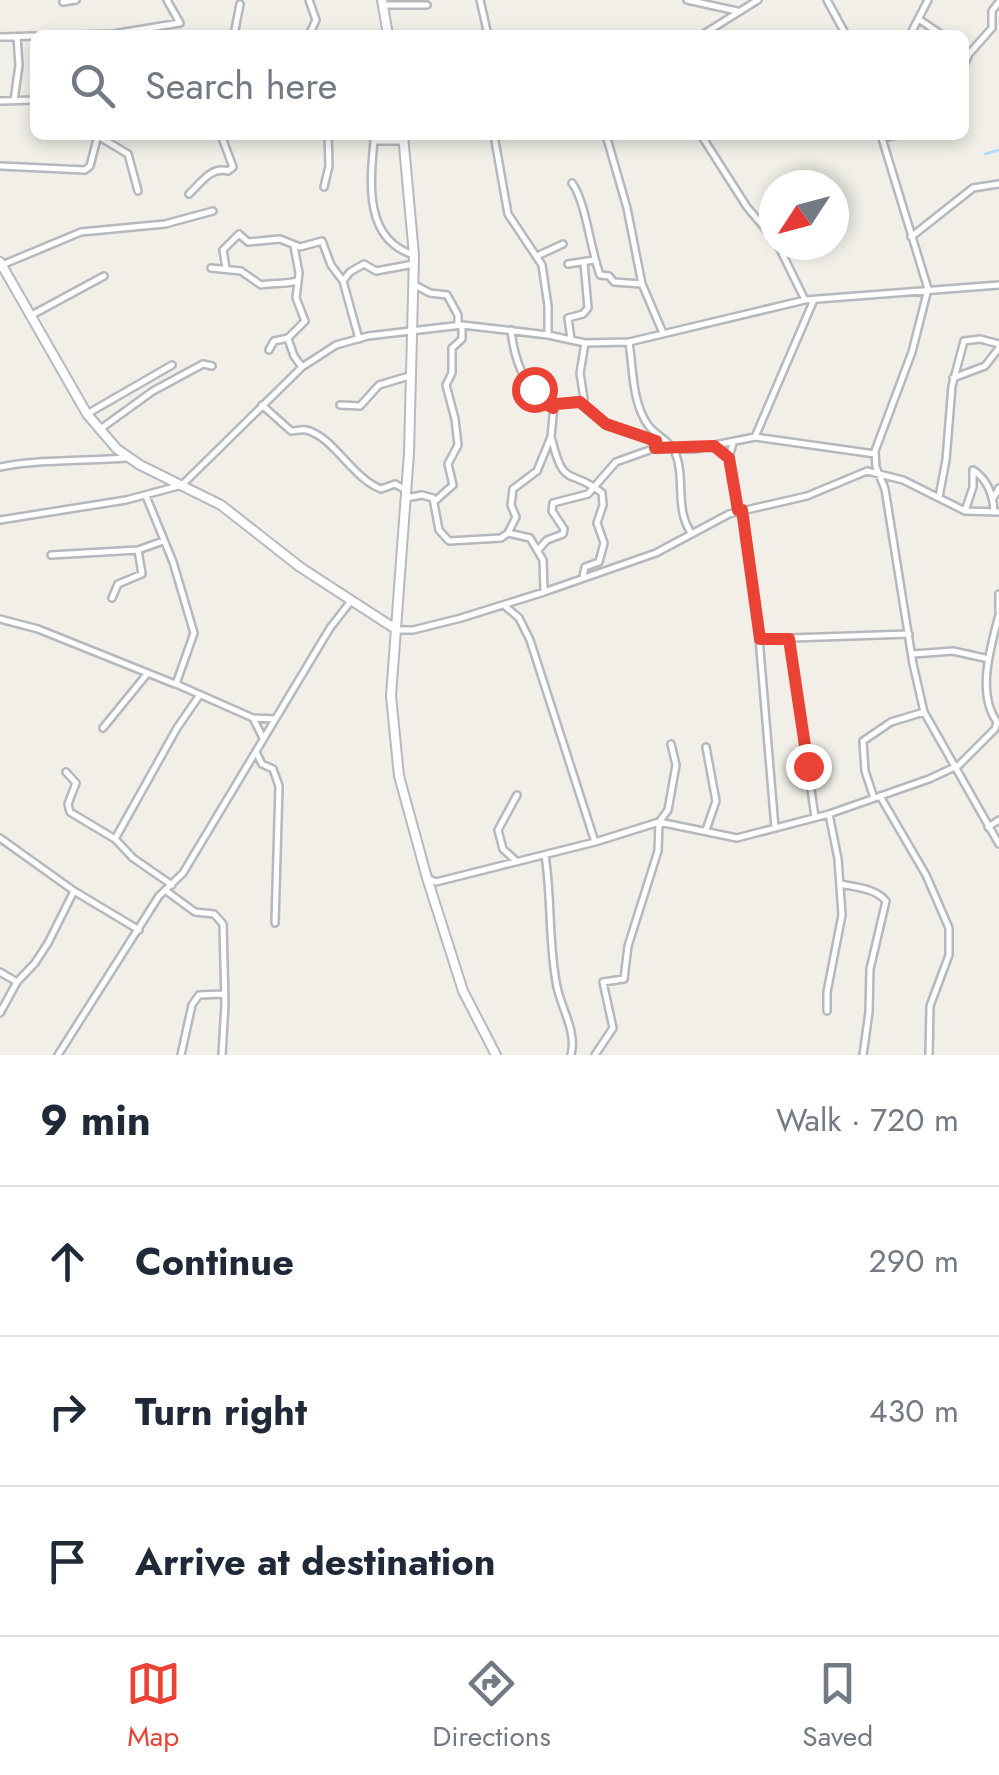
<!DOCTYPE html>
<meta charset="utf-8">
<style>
body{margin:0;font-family:Jost,sans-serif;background:#f2f2f3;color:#1f2937}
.compass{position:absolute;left:759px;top:170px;width:90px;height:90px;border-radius:50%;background:#fff;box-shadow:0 5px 15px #0003;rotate:234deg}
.stop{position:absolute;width:30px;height:30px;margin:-22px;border:8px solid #ea4335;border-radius:50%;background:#fff}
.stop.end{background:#ea4335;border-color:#fff;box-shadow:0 2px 10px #0008}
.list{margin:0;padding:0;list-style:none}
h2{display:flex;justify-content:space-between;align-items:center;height:130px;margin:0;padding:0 40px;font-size:42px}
h2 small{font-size:32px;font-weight:400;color:#747a83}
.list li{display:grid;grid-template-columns:65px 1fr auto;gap:30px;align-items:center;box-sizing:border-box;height:150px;padding:0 40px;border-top:2px solid #e0e1e3}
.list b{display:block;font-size:38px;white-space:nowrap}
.list em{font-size:32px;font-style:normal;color:#747a83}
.icon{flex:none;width:55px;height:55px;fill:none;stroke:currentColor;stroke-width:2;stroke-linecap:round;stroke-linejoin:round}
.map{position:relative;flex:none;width:999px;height:1055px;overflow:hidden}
.search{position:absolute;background:#fff;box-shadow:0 5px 15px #0003;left:30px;right:30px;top:30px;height:110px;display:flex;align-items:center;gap:25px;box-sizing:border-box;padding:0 35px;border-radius:15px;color:#747a83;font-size:38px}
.sheet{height:580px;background:#fff}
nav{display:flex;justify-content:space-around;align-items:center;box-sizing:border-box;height:140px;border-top:2px solid #e0e1e3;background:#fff;font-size:28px;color:#747a83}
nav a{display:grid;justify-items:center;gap:5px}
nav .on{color:#ea4335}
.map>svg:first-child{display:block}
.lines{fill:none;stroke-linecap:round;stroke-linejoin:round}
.stream{stroke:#aadaff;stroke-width:2.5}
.street-casing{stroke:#b5b8bc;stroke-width:10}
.secondary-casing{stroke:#b6babf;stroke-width:12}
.street{stroke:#fff;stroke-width:5}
.secondary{stroke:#fff;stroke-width:8}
.route{stroke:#ea4335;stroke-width:12}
</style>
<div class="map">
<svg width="999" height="1055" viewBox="0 0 999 1055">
<rect width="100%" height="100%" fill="#f1efe8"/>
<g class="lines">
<path class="stream" d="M985 154 999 150"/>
<g class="street-casing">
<path id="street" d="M309 0 316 20 309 35
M480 0 488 35
M687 0 737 11
M827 0 846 35
M63 2 76 0
M383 5H427
M920 20 942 35
M81 35 113 34 180 23 167 0
M234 35 240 4
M702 35 758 0
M910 35 928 0
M0 37 35 36
M964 65 969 54 992 28V11L999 2
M0 101 35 100
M14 101 19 65 17 37
M372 135 374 141H404
M494 135 508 214 542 265 548 306V335
M606 135 627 208 642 284 663 333
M701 135 747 207 774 239
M881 135 928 289 912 352 875 451 876 467 885 489 913 664 924 712 999 844
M98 136 128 154 138 191
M882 138 897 135
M374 141C370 183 364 240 414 255
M0 166 85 170 90 166 98 135
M572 183C586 202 590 248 600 275L609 276 614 282 642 284
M324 187 329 166 328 135
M189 194C201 183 211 166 228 171L233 167 221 135
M911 237 973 188 999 184
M778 245 805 300
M537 256 563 244
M568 264 594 260
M2 265 81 232 165 224 213 211
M211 268 241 271 261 285C274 282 284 285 297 281
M226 268 223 250 239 234 248 242 280 239 300 247 322 241 331 265 343 281 359 339
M343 281 350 272 364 264 376 271 414 264
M413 284 430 293 447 295 458 315V325
M30 316 104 276
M511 330C514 359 525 392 552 408
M288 339 294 356 302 367
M571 339 568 318 583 314 588 308 584 263
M629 342C633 368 632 403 648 425 655 435 670 441 675 452 686 478 674 510 692 534
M269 350 274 341 288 338 305 321 296 298 299 273 294 246
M953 378 985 366 999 348
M581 402 607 424 656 441
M262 405 291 431C296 431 301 429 306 430 333 436 352 478 381 489L395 484 406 490
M340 405 360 406 379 385 409 376
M87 414 172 365
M99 430 153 391 203 364 212 366
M755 437 813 302
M552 440C564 490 570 467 602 493L603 505 597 523 604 543 599 562 585 567 583 577
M733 443 729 458 738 510
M714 446 729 458
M0 467C41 459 85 461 127 458
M146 496 173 562 194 633 176 684 253 718 275 719
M939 497 946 460 952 386 964 341 980 339 999 344
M994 497 999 488
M406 498 422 495 433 498 439 530 449 541 501 538 508 533 530 538 543 560 544 591
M435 501 453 485 448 464 458 445 455 419 446 385 452 373V348L462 339V325
M743 510 758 626 775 828
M965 511 973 487V470C987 479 993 495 994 511
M0 520 126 500 182 485 302 367 336 345 368 336 462 325 548 335 585 343 629 342 805 300 999 285
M508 533 516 517 511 505 513 489 537 471 551 437 554 406 584 399 580 373 585 343
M538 550 547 540 563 534 564 529 552 511 553 503 588 494 616 462 655 448 695 449 755 437 875 454
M51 555 138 550 163 541
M999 594V611
M112 598 118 584 142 574 138 550
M504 605 519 618 530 640 595 842
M0 619 38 629 175 684
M397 630H413L461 618 544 592 656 553 729 514 807 496 867 471 903 480 965 511 999 512
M760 639 909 634
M789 639 815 817
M913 654 953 651 989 659
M253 718 263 738
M997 722C976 693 991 646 999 615
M103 728 147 674
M706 747 716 801 706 830
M256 752 262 764 273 769 279 786 275 923
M66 772 76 783 68 804 70 812 115 839 133 858 172 885
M880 796 926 875 949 928V955L930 1006 929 1055
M874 798 865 771 863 741 891 722 924 712
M988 827 999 820
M0 838 74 891 139 930
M115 839 177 728 199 696
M545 855C552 899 548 943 557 987 562 1010 577 1032 571 1055
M515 860 503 849 498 830 517 795
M427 878 436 882 595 842 659 822 737 838 829 814 929 779 959 765 995 729 997 722
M840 884C855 887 875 888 886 901L870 969 869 1012 863 1055
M165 890 195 912 214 914 223 924 225 1004 222 1055
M0 972 17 982
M827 1011V992L842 915 838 859 829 814
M0 1013 17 982 35 963 48 943 74 891
M58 1055 159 896 183 873 330 628 351 601
M181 1055 192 1005 199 995 224 994
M595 1055 613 1028 603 982 624 979 628 946 658 851 659 822 668 810 676 765 671 744"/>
</g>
<g class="secondary-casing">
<path id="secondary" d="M382 0 388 35
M403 135 414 255 409 453 391 696 399 776 427 878 463 991 496 1055
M0 262 87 414 117 449 140 465 221 505 300 567 397 630"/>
</g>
<use href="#street" class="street"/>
<use href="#secondary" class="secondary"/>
</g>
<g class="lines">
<path class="route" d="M534 389 545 404 553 408 556 404 580 402 606 424 656 441 655 448 714 446 729 458 738 510H742L760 639H789L808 766"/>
</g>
</svg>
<svg class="compass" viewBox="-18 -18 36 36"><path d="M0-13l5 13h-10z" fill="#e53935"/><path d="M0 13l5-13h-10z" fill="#747a83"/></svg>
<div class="stop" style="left:534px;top:389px"></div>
<div class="stop end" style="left:808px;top:766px"></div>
<div class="search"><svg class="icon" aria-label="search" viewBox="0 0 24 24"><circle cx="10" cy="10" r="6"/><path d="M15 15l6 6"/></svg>Search here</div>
</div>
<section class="sheet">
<h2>9 min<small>Walk · 720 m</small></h2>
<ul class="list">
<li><svg class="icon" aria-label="ahead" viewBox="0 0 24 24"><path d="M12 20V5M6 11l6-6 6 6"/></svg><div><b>Continue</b></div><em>290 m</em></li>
<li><svg class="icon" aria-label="right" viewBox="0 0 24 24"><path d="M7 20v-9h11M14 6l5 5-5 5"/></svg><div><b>Turn right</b></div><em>430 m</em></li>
<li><svg class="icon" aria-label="arrive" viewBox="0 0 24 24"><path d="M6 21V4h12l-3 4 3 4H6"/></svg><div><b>Arrive at destination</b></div></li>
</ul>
</section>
<nav>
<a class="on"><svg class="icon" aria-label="map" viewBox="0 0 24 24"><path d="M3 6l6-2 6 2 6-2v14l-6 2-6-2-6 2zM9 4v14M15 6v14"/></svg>Map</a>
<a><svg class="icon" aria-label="directions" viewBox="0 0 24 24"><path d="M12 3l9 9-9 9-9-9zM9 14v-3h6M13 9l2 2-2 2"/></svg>Directions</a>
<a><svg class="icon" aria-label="saved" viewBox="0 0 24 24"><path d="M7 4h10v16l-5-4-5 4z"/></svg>Saved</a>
</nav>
